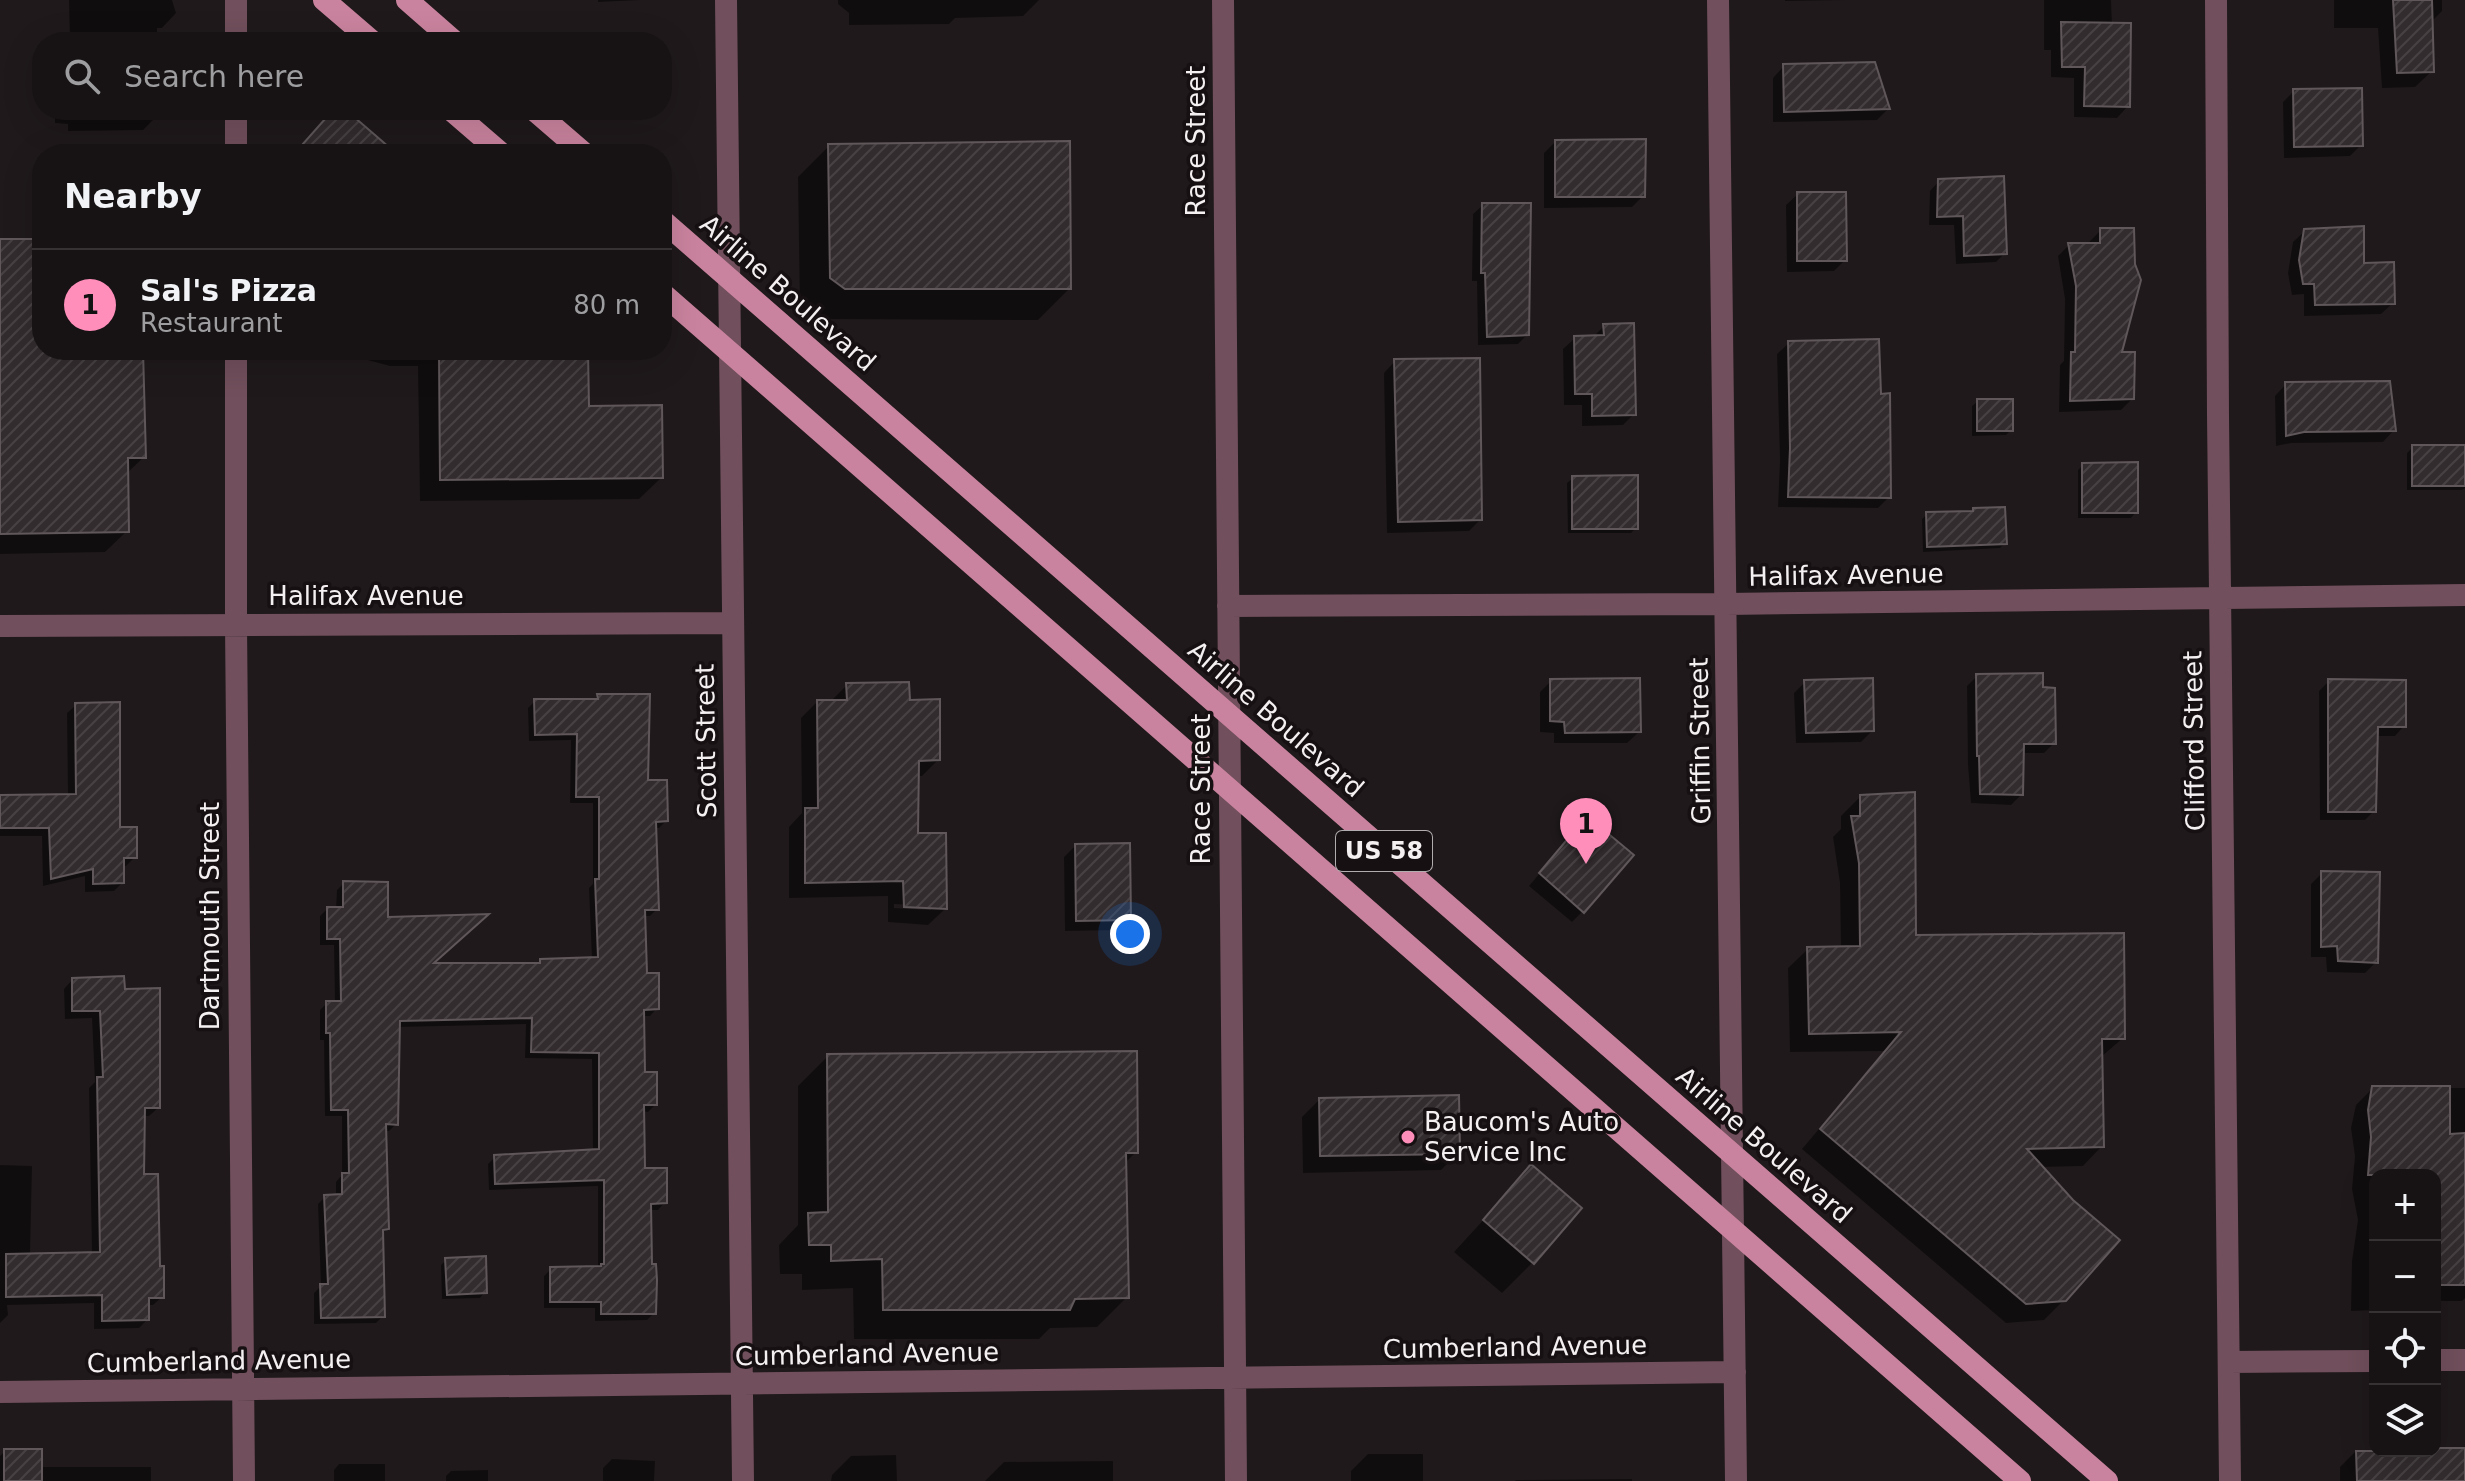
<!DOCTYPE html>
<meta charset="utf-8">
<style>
body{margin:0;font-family:"DejaVu Sans",sans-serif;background:#201c1d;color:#f1f3f6}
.controls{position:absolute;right:24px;bottom:24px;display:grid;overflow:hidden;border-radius:16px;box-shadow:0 8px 32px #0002}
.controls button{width:72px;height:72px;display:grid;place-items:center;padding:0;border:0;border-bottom:2px solid #363234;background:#171314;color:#f1f3f6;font:40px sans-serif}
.you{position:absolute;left:1130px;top:934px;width:28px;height:28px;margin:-20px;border:6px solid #fff;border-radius:50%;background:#1a73e8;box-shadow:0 0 0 12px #1a73e833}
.badge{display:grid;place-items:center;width:52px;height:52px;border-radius:50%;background:#ff8ebb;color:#111;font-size:26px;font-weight:700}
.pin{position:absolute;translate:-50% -66px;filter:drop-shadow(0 2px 4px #0008)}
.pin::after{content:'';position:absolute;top:42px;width:28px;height:24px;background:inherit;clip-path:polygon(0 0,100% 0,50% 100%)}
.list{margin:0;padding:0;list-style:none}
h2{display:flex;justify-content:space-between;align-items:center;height:104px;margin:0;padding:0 32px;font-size:34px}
h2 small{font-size:26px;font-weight:400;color:#9e9ea0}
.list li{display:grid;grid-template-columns:52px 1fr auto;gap:24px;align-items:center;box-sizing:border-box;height:112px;padding:0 32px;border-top:2px solid #363234}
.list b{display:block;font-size:30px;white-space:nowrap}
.list p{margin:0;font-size:26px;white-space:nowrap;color:#9e9ea0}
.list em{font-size:26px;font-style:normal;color:#9e9ea0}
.icon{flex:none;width:44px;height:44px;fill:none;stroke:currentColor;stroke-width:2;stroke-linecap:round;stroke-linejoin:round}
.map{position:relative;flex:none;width:2465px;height:1481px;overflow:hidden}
.search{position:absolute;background:#171314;box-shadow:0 8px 32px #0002;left:32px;top:32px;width:640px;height:88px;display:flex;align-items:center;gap:20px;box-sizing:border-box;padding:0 28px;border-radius:32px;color:#9e9ea0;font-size:30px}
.panel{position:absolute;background:#171314;box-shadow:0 8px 32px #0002;left:32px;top:144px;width:640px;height:216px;border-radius:32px}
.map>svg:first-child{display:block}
.shadow{fill:#0007;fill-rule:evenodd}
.building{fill:url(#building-hatch);stroke:#5f5759;stroke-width:2}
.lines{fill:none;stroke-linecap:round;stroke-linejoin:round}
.minor{stroke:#714f5c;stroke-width:22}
.primary{stroke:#ca839e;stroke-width:22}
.poi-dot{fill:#ff8ebb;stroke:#161012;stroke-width:3}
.labels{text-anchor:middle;stroke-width:7;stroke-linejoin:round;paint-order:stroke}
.shield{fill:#161012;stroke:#b1acae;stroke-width:2}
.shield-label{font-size:24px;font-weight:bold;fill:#f4eff1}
.street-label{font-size:26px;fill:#f4eff1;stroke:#161012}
.poi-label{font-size:26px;fill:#f4eff1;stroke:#161012;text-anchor:start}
</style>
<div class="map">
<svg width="2465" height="1481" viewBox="0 0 2465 1481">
<defs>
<pattern id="building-hatch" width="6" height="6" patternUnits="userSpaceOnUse" patternTransform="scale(2)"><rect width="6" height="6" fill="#332c2f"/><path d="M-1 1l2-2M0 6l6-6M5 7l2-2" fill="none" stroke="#474143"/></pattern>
</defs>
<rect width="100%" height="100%" fill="#1f191b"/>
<path class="shadow" d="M69 0H172L176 13 162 28H157V42H70Z
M598 0H640L598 2Z
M838 0H1039L1023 16 955 18 949 24 849 25V13L838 4Z
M1785 0H1845L1785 1Z
M2044 0H2111L2112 25 2128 106 2117 118 2074 117V78L2051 77V50H2044Z
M2334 0H2442V11L2431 22 2432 71 2415 87 2382 88 2378 28H2334Z
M1784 66 1888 109 1877 120 1773 122V78Z
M2294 91 2361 145 2350 156 2284 158 2283 102Z
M55 110H158V115L143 130 68 131V124L55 123Z
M1555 142 1643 196 1632 207 1544 208V153Z
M829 146 1069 289 1038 320 814 319 800 309 798 177Z
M1939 181 2005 253 1996 262 1956 264 1954 225H1929L1930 191Z
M1798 194 1845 260 1834 271 1787 272 1786 205Z
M1483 205 1527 335 1518 344 1478 345 1477 281H1472L1473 214Z
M2101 230 2119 354 2132 399 2121 410 2059 412 2060 365 2064 361 2065 299 2058 256 2069 245H2089V242Z
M2305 231 2362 265 2393 303 2381 314 2304 316V294L2292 295 2288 273 2293 242Z
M0 241H42V350H141L144 457 126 474 127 531 105 552 0 554Z
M1604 326 1634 414 1623 425 1582 426V405H1564L1563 349 1575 338 1593 337Z
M1789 343 1879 396 1889 497 1878 508 1778 507 1780 460 1777 354Z
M330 350H586L587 408 661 478 639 499 420 501 418 366H390Z
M1395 361 1480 520 1469 531 1387 533 1384 373Z
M2286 384 2394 430 2383 442 2291 443 2276 446 2275 396Z
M1978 401 2011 430 2006 435 1972 436V406Z
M2413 447H2465V488L2462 490H2407V453Z
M2083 465 2136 512 2131 518H2078V470Z
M1573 478 1636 528 1631 533H1568L1567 483Z
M1974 510 2005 543 2000 548 1923 552 1922 519 1927 514 1970 513Z
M1977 676 2041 689 2054 743 2044 753H2022L2021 795 2011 805 1971 803 1968 765 1967 686Z
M1551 681 1639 732 1627 743H1554V733L1540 732V692Z
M2329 681 2404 726 2395 736H2375L2374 811 2365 820H2320L2319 691Z
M1805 682 1872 731 1861 742 1796 743 1794 693Z
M847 685 908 702 938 760 922 776H917L916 835 945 909 928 925 888 922V896L789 898V827L802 813 801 718 817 702H830ZM894 904 931 906V910L894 908Z
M598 696 666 821 659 828H654L657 909 650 916H643L645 975 657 1008 650 1016H643V1074L655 1105 648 1112 642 1111 643 1170 665 1202 658 1210H649L654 1313 647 1320 595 1321V1308H544V1276L551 1269 598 1268V1186L489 1190 488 1164 495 1157 593 1152 592 1059 525 1058 526 1024 398 1027 396 1124 389 1131H384L387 1229 381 1234 383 1316 376 1323 314 1324V1293L321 1286 318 1204 325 1197 336 1196V1182L342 1175V1116H325L324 1040H320V1010L327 1003H335L334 945H320V916L327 909H336L337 890 344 883 386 919 429 965H536L541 961 592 959 589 888 593 884V803H570L571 740 529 741 528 708 535 701H592Z
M76 705 118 829 135 857 126 866H122V883L114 891 85 892V876L43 886 42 836H0V798L68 796 67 713Z
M1860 797 1914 937 2123 1038 2101 1057 2102 1146 2083 1166 2040 1167 2064 1300 2044 1320 2006 1323 1802 1149 1885 1051 1790 1052 1788 968 1808 949 1841 948 1840 883 1833 837 1841 829V816Z
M1576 830 1583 911 1572 922 1529 886Z
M1075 846 1129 919 1118 930 1065 931 1064 857Z
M2322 873 2376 962 2365 973 2327 972 2326 957H2311V884Z
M72 980 123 991 158 1108 149 1116H143L142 1176 162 1297 153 1305H147V1320L139 1328 94 1329V1303L7 1305 8 1315 0 1323V1165L32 1166 30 1255 92 1254 89 1088 95 1082 92 1018 65 1019 64 989Z
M828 1056 1136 1152 1124 1164 1127 1297 1097 1327 1050 1328 1039 1339H854L853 1288 802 1290V1274H780L779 1245 798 1225V1086Z
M2373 1088H2465V1298L2462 1301H2435V1175H2375V1310L2351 1311 2352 1261 2358 1220 2352 1189 2355 1156 2351 1128 2356 1105Z
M1319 1100 1458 1153 1441 1170 1303 1173 1302 1117Z
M1532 1167 1533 1262 1502 1293 1454 1252Z
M446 1260 485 1292 480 1298 442 1299 441 1265Z
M2435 1432H2437V1450H2465V1481H2340V1467L2357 1450 2435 1451Z
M5 1451 40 1467H151V1481H0V1456Z
M1368 1454H1423V1481H1351V1471Z
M896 1455 897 1481H831L832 1475 851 1456Z
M612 1459 655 1461 654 1481H603V1468Z
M1113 1461V1481H985L1004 1462Z
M339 1464H385V1481H334V1470Z
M488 1470V1481H446V1476L451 1471Z
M1632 1479V1481H1515L1516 1480Z"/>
<path class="building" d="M2393 0H2432L2434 72 2397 73Z
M2061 22 2131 23 2130 107 2084 106 2085 67H2062Z
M1875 62 1890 109 1784 112 1783 64Z
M2362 88 2363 146 2294 147 2293 89Z
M333 110H346L397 154H294Z
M1646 139 1645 197H1555V140Z
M1070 141 1071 289H845L830 278 828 144Z
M2004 176 2007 254 1964 256 1963 216 1937 217 1938 179Z
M1797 192H1846L1847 261H1797Z
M1482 203H1531L1529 335 1487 337 1485 273H1481Z
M2364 226V263L2394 262 2395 304 2315 305 2314 284H2303L2299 260 2304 229Z
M2100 228H2134L2135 264 2141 280 2122 352H2135L2134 399 2070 401 2071 352H2075L2076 286 2068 243H2100Z
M0 239H42V350H143L146 458H128L129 532 0 534Z
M1634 323 1636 415 1592 416V394H1575L1574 336 1604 335 1603 324Z
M1879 339 1881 394 1890 393 1891 498 1788 497 1790 448 1788 341Z
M588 352 589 406 662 405 663 478 440 480 439 353Z
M1480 358 1482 520 1398 522 1394 359Z
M2390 381 2396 431 2304 432 2286 436 2285 382Z
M1977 399H2013V431H1977Z
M2412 445H2465V486H2412Z
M2138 462V513H2082V463Z
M1638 475V529H1572V476Z
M2005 507 2007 544 1927 547 1926 512 1973 511V508Z
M2043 673V687L2055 688 2056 744H2024L2023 795 1980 794 1979 756H1977L1976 674Z
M1640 678 1641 732 1565 733 1564 722 1550 721V679Z
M1873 678 1874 731 1806 733 1804 680Z
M2328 679 2406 680V727H2378L2376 812H2328Z
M909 682 910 700 940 699V760L919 761 918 833H946L947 909 904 907 903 881 805 883V808H818L817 700H847L846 683Z
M597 694H650L648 780H667L668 821 656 822 659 910H645L647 973H659V1009L644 1010 645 1072H657V1105H644L645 1168H667V1203L651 1204 652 1264H656L657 1280 656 1314H601V1302H550V1267L601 1266V1264H604V1180L495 1184 494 1155 599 1149V1053L531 1052 532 1018 400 1021 398 1125 386 1124 389 1229 383 1230 385 1317 321 1318 320 1284H328L324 1195 342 1194V1173H349L348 1110H331L330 1033H326V1001H341L340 939H327V907H343V881L388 882V917L489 914 434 963H540V959L598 957 595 879H599V797H576L577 734 535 735 534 699H598Z
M120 702V827H137V858H124V883L93 884V869L51 879 49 828H0V795L76 794 75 703Z
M1915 792 1916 935 2124 933 2125 1039H2102L2104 1147 2027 1149 2073 1200 2120 1240 2066 1301 2026 1304 1820 1129 1901 1032 1809 1034 1807 947 1860 946 1859 863 1851 816H1860V795Z
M1587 816 1634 855 1584 913 1539 873Z
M1130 843 1131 920 1076 921 1075 844Z
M2321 871 2380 872 2378 963 2338 961 2337 946 2321 947Z
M124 976 125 989 160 988V1108H145L144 1174H158L160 1266H164V1298H149V1320L102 1321V1295L6 1297V1254L100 1252 97 1077H103L100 1011H72V978Z
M1137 1051 1138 1153H1126L1129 1298 1075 1299 1070 1310H883L882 1259 831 1261V1245H809L808 1213 828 1212 827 1054Z
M2372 1086H2450V1134L2465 1133V1285H2435V1175H2368L2371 1137 2368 1110Z
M1459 1095 1460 1154 1320 1156 1319 1098Z
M1531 1164 1582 1208 1534 1264 1483 1220Z
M486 1256 487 1293 447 1295 445 1258Z
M2435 1448H2465V1481H2357L2356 1451H2435Z
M4 1449H42V1481H4Z"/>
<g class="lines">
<path class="minor" d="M236 0V42
M726 0 743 1481
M1223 0 1236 1481
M1718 0 1736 1481
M2216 0 2218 415 2230 1481
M236 154V110
M236 350V624L244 1481
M1228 606 1726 604 2465 595
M0 626 732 623
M2435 1360H2465
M2229 1362 2375 1361
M0 1392 1735 1372"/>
<path class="primary" d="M324 0 373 42
M407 0 455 42
M451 110 502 154
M534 110 585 154
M662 220 2107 1481
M662 293 2020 1481"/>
</g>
<circle class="poi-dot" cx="1408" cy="1137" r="8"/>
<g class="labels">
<rect class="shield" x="1336" y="831" width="96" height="40" rx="6"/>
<g class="shield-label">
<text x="1384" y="859">US 58</text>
</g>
<g class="street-label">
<text transform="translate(1196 141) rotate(-90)" y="9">Race Street</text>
<text transform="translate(788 293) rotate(41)" y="9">Airline Boulevard</text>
<text transform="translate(1846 575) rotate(-1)" y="9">Halifax Avenue</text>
<text x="366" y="605">Halifax Avenue</text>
<text transform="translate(1276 719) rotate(41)" y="9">Airline Boulevard</text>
<text transform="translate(706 741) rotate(-91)" y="9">Scott Street</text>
<text transform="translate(1700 741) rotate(-91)" y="9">Griffin Street</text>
<text transform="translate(2194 741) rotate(-91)" y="9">Clifford Street</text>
<text transform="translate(1201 789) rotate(-90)" y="9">Race Street</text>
<text transform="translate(210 916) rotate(-90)" y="9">Dartmouth Street</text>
<text transform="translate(1764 1145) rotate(41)" y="9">Airline Boulevard</text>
<text transform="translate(1515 1347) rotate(-1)" y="9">Cumberland Avenue</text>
<text transform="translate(867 1354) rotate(-1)" y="9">Cumberland Avenue</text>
<text transform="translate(219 1361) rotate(-1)" y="9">Cumberland Avenue</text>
</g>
<g class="poi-label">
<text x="1424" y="1131">Baucom's Auto<tspan x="1424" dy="30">Service Inc</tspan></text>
</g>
</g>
</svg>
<div class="controls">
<button>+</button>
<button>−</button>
<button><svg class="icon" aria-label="locate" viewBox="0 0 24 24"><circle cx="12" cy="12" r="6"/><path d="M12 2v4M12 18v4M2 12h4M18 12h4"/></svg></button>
<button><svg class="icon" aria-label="layers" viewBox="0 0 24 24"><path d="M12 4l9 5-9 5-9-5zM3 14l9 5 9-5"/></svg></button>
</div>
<div class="you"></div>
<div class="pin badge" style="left:1586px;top:864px">1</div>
<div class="search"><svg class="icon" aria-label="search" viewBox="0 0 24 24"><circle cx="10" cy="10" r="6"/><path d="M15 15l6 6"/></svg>Search here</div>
<section class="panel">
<h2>Nearby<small></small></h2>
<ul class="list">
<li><span class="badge">1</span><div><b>Sal's Pizza</b><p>Restaurant</p></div><em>80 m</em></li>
</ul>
</section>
</div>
